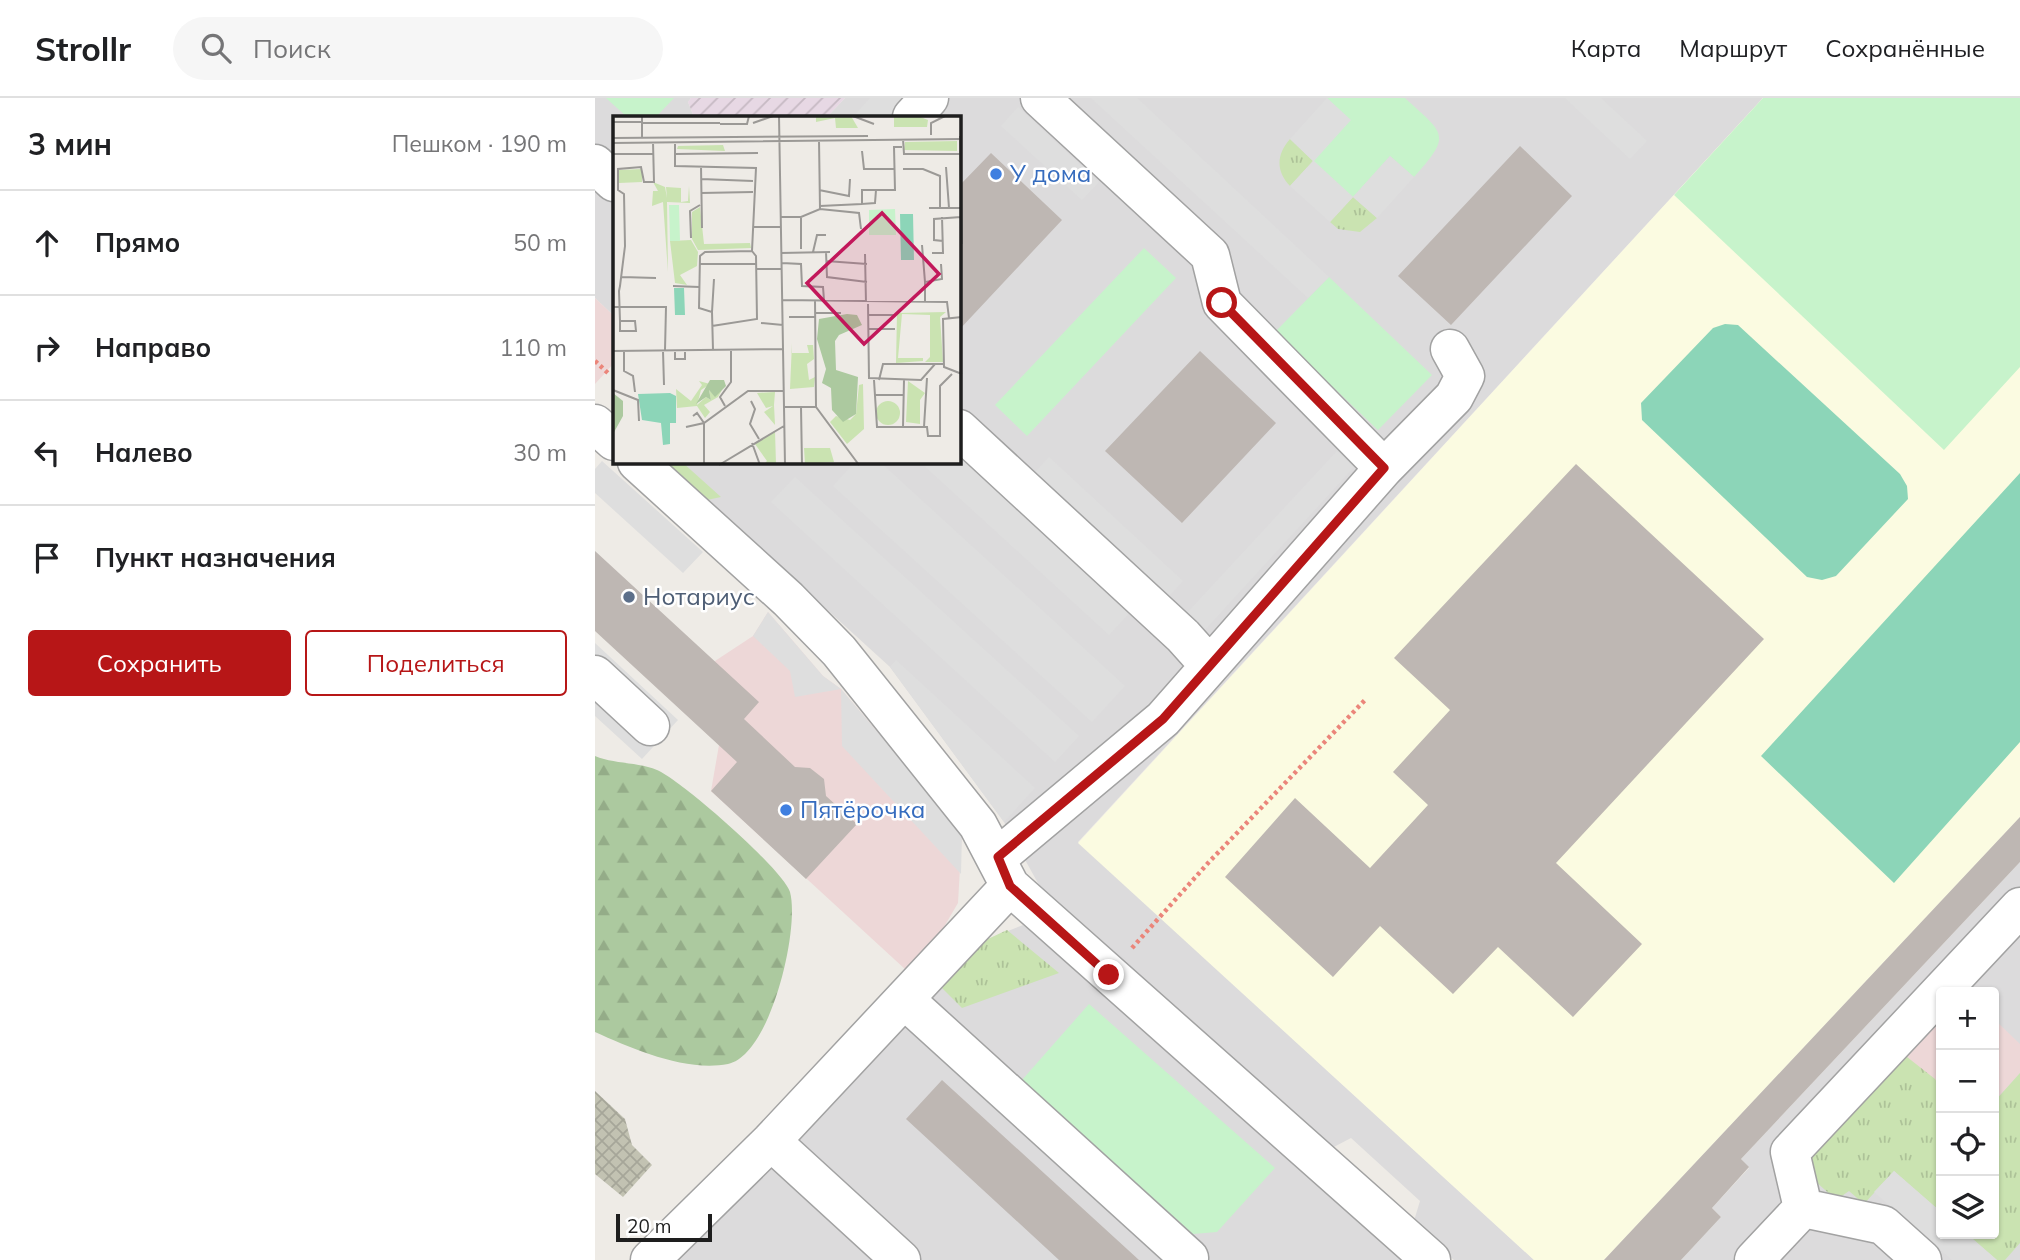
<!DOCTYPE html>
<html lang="ru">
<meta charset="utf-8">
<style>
body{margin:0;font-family:Mulish,sans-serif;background:#f6f6f6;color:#202124}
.controls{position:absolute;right:21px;bottom:21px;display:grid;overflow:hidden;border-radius:7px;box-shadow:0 2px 5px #0004}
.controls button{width:63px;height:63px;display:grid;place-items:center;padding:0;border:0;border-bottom:2px solid #e0e0e0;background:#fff;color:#202124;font:35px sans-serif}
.scale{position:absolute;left:21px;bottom:18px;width:96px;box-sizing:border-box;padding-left:7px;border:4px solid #1e1e1e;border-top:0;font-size:19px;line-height:24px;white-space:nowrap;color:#1e1e1e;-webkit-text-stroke:5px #fff;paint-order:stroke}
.stop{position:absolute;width:21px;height:21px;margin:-16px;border:5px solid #b71617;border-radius:50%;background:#fff}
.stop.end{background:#b71617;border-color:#fff;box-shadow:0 2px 7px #0008}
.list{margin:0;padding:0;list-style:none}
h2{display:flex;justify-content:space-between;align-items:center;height:91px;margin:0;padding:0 28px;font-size:30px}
h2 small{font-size:23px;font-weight:400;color:#757577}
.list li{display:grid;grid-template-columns:46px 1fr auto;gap:21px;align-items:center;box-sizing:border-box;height:105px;padding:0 28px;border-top:2px solid #e0e0e0}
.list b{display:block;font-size:26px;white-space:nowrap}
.list em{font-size:23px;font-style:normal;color:#757577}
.actions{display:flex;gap:14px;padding:21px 28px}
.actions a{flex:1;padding:16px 0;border:2px solid #b71617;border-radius:7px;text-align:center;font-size:24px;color:#b71617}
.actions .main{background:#b71617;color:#fff}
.icon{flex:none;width:38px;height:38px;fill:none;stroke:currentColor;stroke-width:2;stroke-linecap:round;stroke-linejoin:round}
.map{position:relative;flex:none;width:1425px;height:1162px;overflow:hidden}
header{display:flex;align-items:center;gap:42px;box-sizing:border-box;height:98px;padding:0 35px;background:#fff;border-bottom:2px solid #e0e0e0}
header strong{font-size:33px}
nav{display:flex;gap:38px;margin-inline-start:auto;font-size:24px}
.search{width:490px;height:63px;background:#f6f6f6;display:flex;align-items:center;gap:18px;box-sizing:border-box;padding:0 24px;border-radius:38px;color:#757577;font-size:26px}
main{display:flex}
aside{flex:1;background:#fff}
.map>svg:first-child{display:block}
.residential{fill:#dcdbdc;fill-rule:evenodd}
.commercial{fill:#edd7d7}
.industrial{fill:url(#industrial-furrows)}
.education{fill:#fbfbe1}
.construction{fill:url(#construction-cross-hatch)}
.grass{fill:url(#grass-tufts)}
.forest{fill:url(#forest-firs)}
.park{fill:#c7f3cb}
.pitch{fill:#8cd5b8}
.parking{fill:#dedede}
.building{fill:#beb7b3}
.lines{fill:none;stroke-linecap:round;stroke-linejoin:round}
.minor-casing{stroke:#a2a2a2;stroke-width:41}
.path{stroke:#eb857a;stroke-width:4.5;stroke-dasharray:3.5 3.5;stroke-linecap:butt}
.minor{stroke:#fff;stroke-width:38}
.route{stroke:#b71617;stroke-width:9}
.shop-dot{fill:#3f7fe0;stroke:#fff;stroke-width:2.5}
.service-dot{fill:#5c6f8a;stroke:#fff;stroke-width:2.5}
.labels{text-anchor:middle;stroke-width:5;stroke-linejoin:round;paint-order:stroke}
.shop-label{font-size:24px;fill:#366cbe;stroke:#fff;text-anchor:start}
.service-label{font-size:24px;fill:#4e5e75;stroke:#fff;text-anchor:start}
.inset-road{fill:none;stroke:#9b9996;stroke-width:2}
.view{fill:#c2185b;fill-opacity:0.15;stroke:#c2185b;stroke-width:3.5}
.inset-edge{fill:none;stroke:#1e1e1e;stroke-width:3.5}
</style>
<header>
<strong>Strollr</strong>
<div class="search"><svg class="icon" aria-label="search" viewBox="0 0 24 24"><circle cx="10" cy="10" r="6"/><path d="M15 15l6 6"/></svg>Поиск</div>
<nav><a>Карта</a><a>Маршрут</a><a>Сохранённые</a></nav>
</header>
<main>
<aside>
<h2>3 мин<small>Пешком · 190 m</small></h2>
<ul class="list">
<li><svg class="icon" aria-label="ahead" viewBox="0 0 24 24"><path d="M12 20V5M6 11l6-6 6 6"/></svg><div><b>Прямо</b></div><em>50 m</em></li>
<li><svg class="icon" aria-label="right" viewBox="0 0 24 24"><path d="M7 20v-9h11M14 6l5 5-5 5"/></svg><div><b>Направо</b></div><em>110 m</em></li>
<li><svg class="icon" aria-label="left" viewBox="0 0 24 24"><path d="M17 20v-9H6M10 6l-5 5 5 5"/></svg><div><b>Налево</b></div><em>30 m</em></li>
<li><svg class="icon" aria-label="arrive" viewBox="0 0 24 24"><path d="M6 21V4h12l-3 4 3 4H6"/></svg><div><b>Пункт назначения</b></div></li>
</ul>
<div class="actions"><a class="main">Сохранить</a><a>Поделиться</a></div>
</aside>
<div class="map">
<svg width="1425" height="1162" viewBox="0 0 1425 1162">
<defs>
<pattern id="industrial-furrows" width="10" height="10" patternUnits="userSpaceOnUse" patternTransform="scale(1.75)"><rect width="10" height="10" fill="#e7d8e4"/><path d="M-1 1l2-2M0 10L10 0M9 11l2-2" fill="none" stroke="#c6b9c3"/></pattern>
<pattern id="construction-cross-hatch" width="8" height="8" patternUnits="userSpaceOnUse" patternTransform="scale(1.75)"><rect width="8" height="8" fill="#c2c2b2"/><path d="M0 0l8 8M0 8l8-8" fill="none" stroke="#a6a699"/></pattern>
<pattern id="grass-tufts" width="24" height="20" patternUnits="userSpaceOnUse" patternTransform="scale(1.75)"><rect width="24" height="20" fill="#cae3b1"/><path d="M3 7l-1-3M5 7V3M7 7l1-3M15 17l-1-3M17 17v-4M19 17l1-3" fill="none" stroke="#adc298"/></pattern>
<pattern id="forest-firs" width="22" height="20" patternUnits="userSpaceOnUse" patternTransform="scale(1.75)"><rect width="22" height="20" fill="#acc99f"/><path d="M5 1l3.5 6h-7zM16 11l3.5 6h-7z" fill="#94ac88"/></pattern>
</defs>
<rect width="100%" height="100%" fill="#eeebe6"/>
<path class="residential" d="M0 0H96L93 4 99 19H19V218L0 200Z
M250 0H1168L483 744 939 1162H859L818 1126 825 1103 756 1040 735 1051 449 796 409 724 295 569 70 364H364V19H232Z
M1425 764V1162H1086L1126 1119 1117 1110 1154 1070 1146 1061ZM1346 894H1399V1136H1346Z
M428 827 711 1070 812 1162H80L393 841Z"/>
<path class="commercial" d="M0 200 19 218V265L0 286Z
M173 514 228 578 246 591 367 734 363 805 346 834 311 872 116 693 124 647 80 606 120 563 158 538Z
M1346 901V997L1288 962Z
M1399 921 1425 946V975L1399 1004Z"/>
<path class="industrial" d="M96 0H250L232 19H99L93 4Z"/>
<path class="education" d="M1168 0H1425V719L1009 1162H939L483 745Z"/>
<path class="construction" d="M0 993 30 1021 37 1047 57 1067 28 1099 0 1076Z"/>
<path class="grass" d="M695 41 718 63 695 88C681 73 681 57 695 41Z
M758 99 782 120 765 134 743 131 735 124Z
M70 364H87L126 399 112 402Z
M412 832 464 875 367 910 346 889 393 841Z
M1307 955 1340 981 1346 991V1114L1299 1073 1269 1106 1254 1093 1241 1102 1207 1071 1208 1050Z
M1425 975V1145L1410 1162H1402L1372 1136H1399V1004Z"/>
<path class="forest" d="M0 658C19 666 43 664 62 672 86 682 189 772 195 794 205 830 176 957 133 966 90 974 38 951 0 934Z"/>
<path class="park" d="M11 0H79L61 19H32Z
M732 0H810C849 36 858 36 819 79L795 58 758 99 718 63 755 22Z
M1168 0H1425V269L1349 352 1079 97Z
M549 150 581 180 432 338 400 307Z
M734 179 837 277 783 332 680 234Z
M494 906 680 1070 622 1134 598 1136 427 982Z"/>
<path class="pitch" d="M1130 226 1143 227 1305 376 1312 388 1313 401 1241 478 1227 482 1212 479 1047 322 1046 305 1118 230Z
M1425 375V644L1299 785 1166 658Z"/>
<path class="parking" d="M275 0H310L293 19H258Z
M496 0H542L734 179 713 200Z
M732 0 756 22 719 63 758 99 795 58 819 79 782 120 758 99 735 124 695 88 718 63 695 41Z
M970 0H1006L1052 43 1035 61Z
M423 9 504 84 487 102 406 28Z
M364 347 540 509 514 537 325 364H364Z
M742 353 759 369 608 534 590 517Z
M454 359 588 483 566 507 432 383Z
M7 363 108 454 88 475 0 395V371Z
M260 364H285L530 588 497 624 238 388Z
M200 379 484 638 460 664 176 404Z
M173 514 228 578 246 591 367 734 366 776 247 648 246 591 200 599 195 573 158 538Z
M0 545 83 622 47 661 0 618Z
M301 562 440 690 409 724 295 569Z
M1299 1073 1346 1114V1136H1372L1402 1162H1357L1279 1094Z"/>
<path class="building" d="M925 48 977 98 856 227 803 178Z
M396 55 467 122 364 232V88Z
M605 253 681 325 587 425 510 353Z
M981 366 1169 541 961 765 1047 846 978 919 903 849 858 896 785 828 738 879 630 779 700 700 775 770 833 707 798 674 855 612 799 560Z
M0 453 164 604 149 621 200 669 215 670 229 681 231 698 262 726 211 781 116 693 142 664 0 533Z
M1425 719V764L1146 1061 1154 1069 1117 1110 1126 1119 1086 1162H1009Z
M347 982 381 1013 544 1162H464L311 1021Z"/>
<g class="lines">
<g class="minor-casing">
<path id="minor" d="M445 0 615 157 627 205 789 370
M317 19 334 0
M0 66 19 84
M0 326 19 343
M364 331 588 538 614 567
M42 364 193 501 244 553 383 727 415 788 836 1162
M0 577 55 628
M403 759 568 621 789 370 859 299 870 278 855 251
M309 901 594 1160
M176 1043 306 1162
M1208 1110 1195 1054 1425 809
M55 1162 176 1043 415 788
M1159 1162 1208 1110 1288 1127 1327 1162"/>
</g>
<path class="path" d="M0 263 14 276
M537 850 614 764 771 601"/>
<use href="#minor" class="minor"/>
</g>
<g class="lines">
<path class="route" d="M514 877 415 788 403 759 568 621 789 370 627 205"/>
</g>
<g class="shop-dot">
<circle cx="401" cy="76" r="7"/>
<circle cx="191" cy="712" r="7"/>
</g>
<circle class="service-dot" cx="34" cy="499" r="7"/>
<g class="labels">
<g class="shop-label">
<text x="415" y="84">У дома</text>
<text x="205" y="720">Пятёрочка</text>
</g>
<g class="service-label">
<text x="48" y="507">Нотариус</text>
</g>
</g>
<g transform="translate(18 18)">
<rect width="348" height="348" fill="#eeebe6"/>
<path d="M203 0H238L245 12H223L222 2 203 6ZM305 0 315 4 314 11H281V1ZM292 26 344 25V35L291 34ZM110 29 112 35 64 33 65 30ZM29 53V66L6 67V54ZM40 66 52 71 54 82 53 71 68 72V86L75 85 76 70 77 87 54 86 55 156 50 86 39 90 40 75H45ZM87 91 91 128 137 127 138 132 85 134 79 123V96ZM78 124 85 136 84 150 67 159 74 169 62 167 57 125ZM333 196 327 201 330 246H312L317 241V199L289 198 285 242H310V245L283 247 284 197ZM179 227V237H196L194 229H200L201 243 194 248 196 264 202 261 201 271 177 273ZM86 265 97 268 88 274 84 289 93 281 98 284 96 274 100 278 109 274 105 281 91 289 97 296 92 302 84 290 64 292 63 273 78 285 89 269ZM295 265 312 277 307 284V308L293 306ZM250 268 251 313 234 328 217 306 223 300 237 304 243 298 246 269ZM162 276 161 289 162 309 151 296 160 290 153 292 144 277ZM263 297a12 12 0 1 1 24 0a12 12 0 1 1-24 0ZM162 315 163 348H151L154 345 142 328ZM191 332H217L221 346 192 348Z" fill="#cae3b1"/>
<path d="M234 198 244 199 249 209 226 219 222 225 223 254 245 261 243 298 230 306 219 294 218 272 209 267 213 253 204 223 206 203ZM97 264H111L113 270 102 281 96 274 98 284 93 281 83 288ZM0 277 10 285V300L0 318Z" fill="#acc99f"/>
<path d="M56 89H66L67 125H57ZM282 93 283 119H256V94Z" fill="#c7f3cb"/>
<path d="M287 98H300L301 144H288ZM61 172H71L72 199H62ZM57 277 63 280V307H57V328L50 329 48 307 29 304 25 278Z" fill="#8cd5b8"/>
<path class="inset-road" d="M29 0V22M166 0 172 349M240 0 261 8M0 6H29M29 7H107M140 7 160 0M107 8H134L136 0M318 19V7L332 0M347 20 349 128M0 22 255 20M290 23 291 38H347M206 24 207 93M62 26V50L143 52 139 135 143 140 144 203 99 210M0 27 349 23M249 35 251 53H282M1 38H41M62 38 145 37M88 50 89 112M333 51 336 92M290 53H310L327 60V92M88 63 140 65M206 74 236 80 237 63M263 74 262 87 249 88V74H282L281 31H289M88 77 140 76M207 90 249 88M316 92H348M168 101H188L207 93 246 97 248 113M188 101V133M140 111H168M78 122 77 95 87 89M330 125 321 124V103L348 101M309 129 312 166M200 136 204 119H213M213 136 214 161 254 166M168 137 217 136M319 137H330L329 101M252 138 253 187M213 145 254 148M169 147 188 148 189 170 210 171 211 184M86 148H143M143 153H169M9 161 43 162M60 170 86 171M169 184 334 186 336 202M202 184 203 291M312 187V166L329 163 328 148M255 188 256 262 308 264 322 248H331M0 191H53L52 234M99 196 101 163M202 197H228M255 199H282M176 201H202M349 201 330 203 331 251 349 258M7 205H22L23 215H7V205L6 175 7 170 12 130 11 78 5 74V53L28 51 31 66H41L40 26M148 207 170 209M255 213H282M62 234V243H72V234M100 234 99 196 86 192 87 140 92 136 139 135M0 235 170 233M11 235V255L20 260 22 276M50 235 51 269M261 264 264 311H290L291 264M266 264 270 248H322M0 274 25 284 26 305M261 279H290M138 285 142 293 137 308 146 323M112 290 107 281 118 266V234M170 291H203L246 349M188 291 189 349M80 300 84 297 91 307V349M73 311 91 307 135 275H170M290 311H314L315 320H327V270L339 258M311 311 314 262M139 327 147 349M106 349 171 310"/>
<path class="view" d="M269 97 326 158 251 228 194 167Z"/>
<rect width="348" height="348" class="inset-edge"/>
</g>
</svg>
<div class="controls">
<button>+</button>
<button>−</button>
<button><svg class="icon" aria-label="locate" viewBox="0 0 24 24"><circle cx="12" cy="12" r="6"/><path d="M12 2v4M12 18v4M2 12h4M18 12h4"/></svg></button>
<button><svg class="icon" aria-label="layers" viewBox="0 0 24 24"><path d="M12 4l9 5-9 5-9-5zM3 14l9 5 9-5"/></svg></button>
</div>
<div class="scale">20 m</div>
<div class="stop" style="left:627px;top:205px"></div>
<div class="stop end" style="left:514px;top:877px"></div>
</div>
</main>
